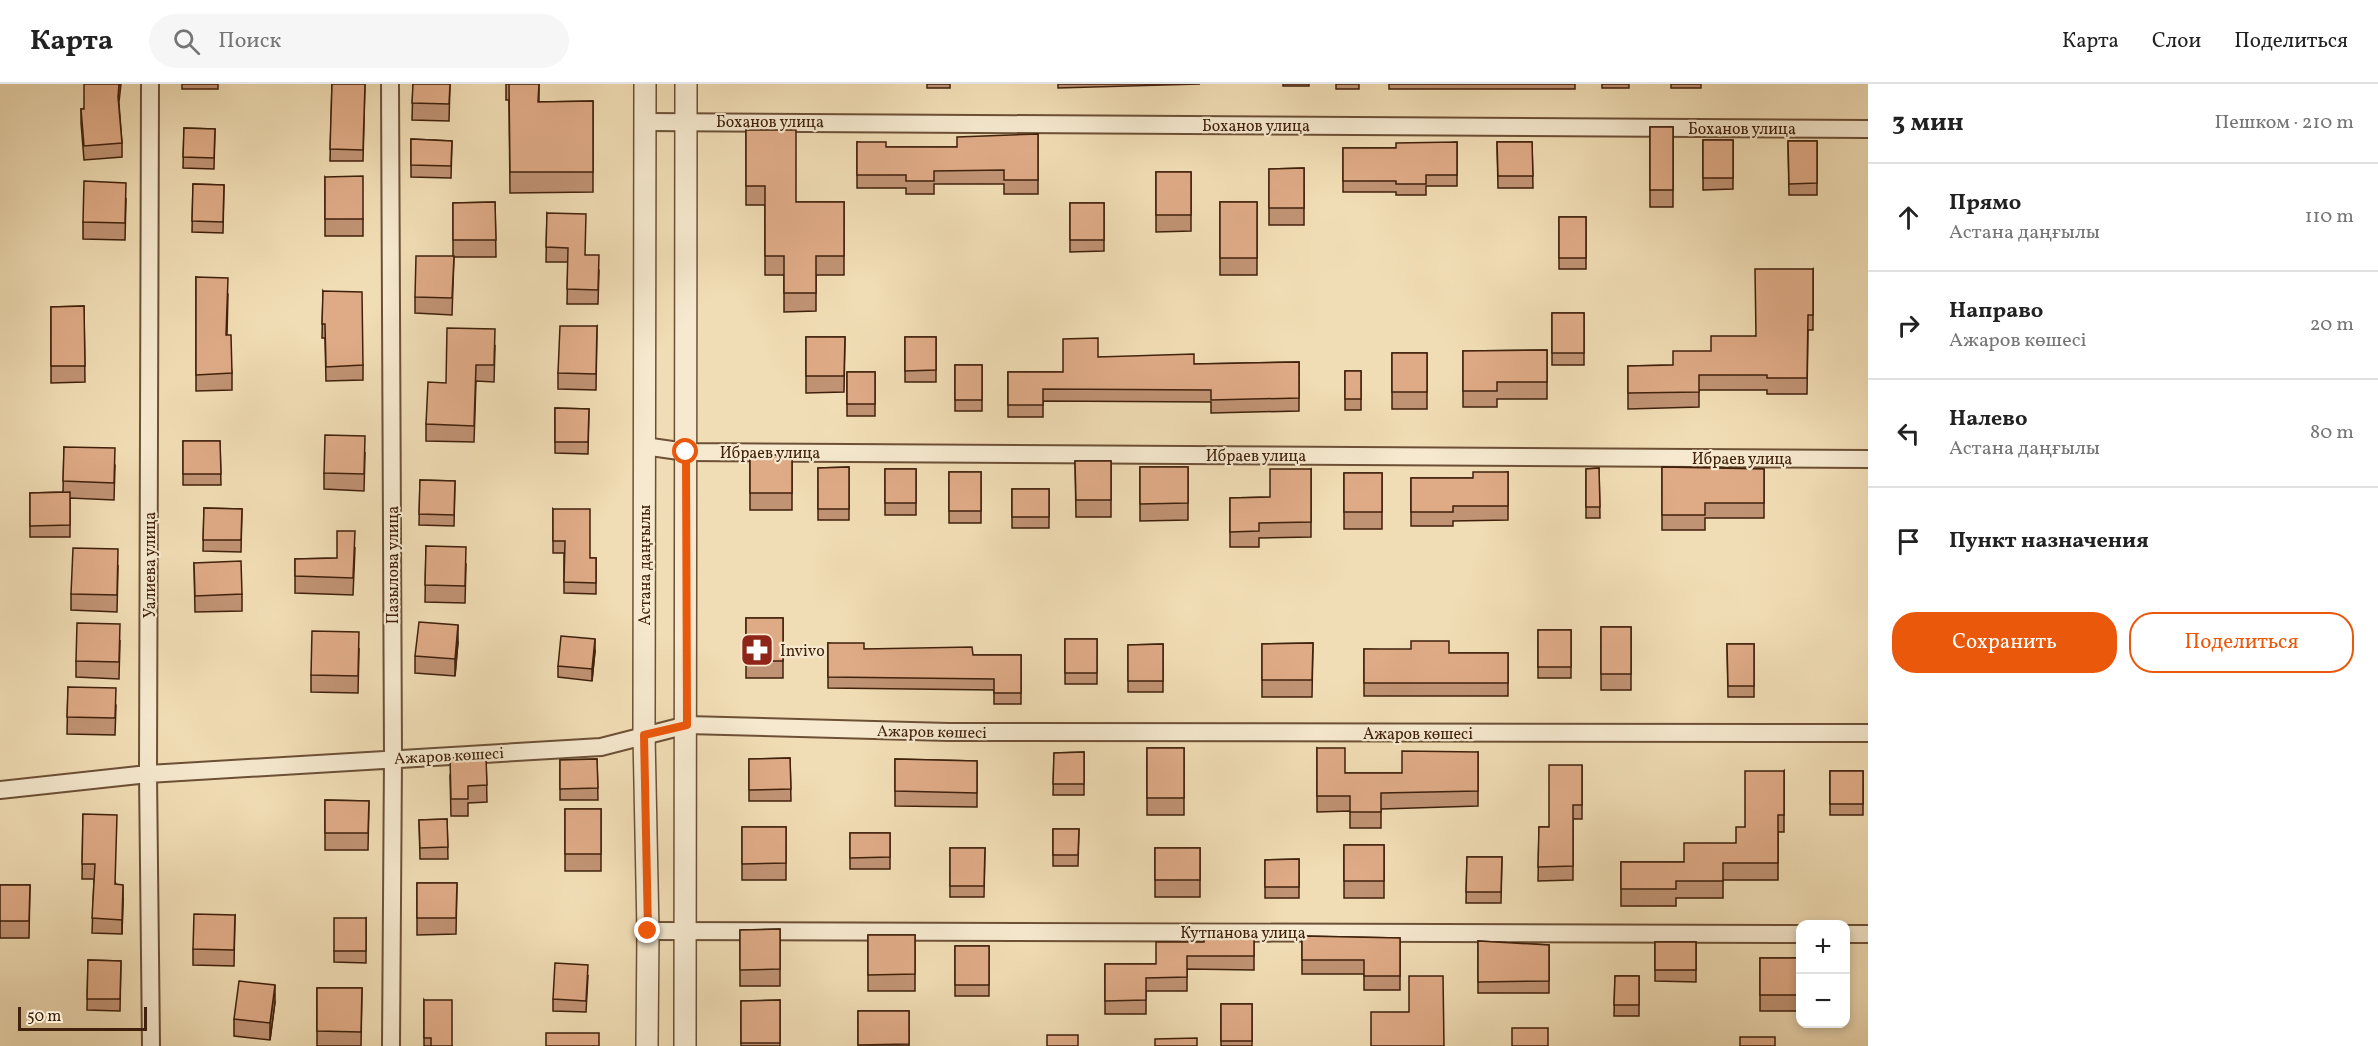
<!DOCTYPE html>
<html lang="ru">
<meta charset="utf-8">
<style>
body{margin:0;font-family:Vollkorn,serif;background:#f6f6f6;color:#222}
.controls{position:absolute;right:18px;bottom:18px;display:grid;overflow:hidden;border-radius:12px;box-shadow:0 3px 9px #0003}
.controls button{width:54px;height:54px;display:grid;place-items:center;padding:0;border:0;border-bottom:2px solid #e0e0e0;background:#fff;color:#222;font:30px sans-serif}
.scale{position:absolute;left:18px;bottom:15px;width:129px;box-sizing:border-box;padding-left:6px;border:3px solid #40210b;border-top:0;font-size:16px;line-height:21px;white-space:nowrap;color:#40210b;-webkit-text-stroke:4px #f6e9cf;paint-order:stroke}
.stop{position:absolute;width:18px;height:18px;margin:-14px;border:4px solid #ea580c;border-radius:50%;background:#fff}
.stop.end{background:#ea580c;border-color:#fff;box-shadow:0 2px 6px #0008}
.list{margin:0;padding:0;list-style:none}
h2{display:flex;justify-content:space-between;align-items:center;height:78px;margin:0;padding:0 24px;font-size:26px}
h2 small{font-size:20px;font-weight:400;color:#767676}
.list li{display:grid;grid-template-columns:39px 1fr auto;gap:18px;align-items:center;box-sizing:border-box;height:108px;padding:0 24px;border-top:2px solid #e0e0e0}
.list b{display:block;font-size:22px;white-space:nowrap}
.list p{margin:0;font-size:20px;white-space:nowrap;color:#767676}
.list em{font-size:20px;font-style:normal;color:#767676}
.actions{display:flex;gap:12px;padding:18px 24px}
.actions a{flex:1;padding:14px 0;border:2px solid #ea580c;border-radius:24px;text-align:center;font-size:21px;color:#ea580c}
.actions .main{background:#ea580c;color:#fff}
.icon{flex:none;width:33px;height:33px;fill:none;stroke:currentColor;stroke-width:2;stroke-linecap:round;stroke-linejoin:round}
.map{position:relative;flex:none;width:1868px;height:962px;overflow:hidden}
header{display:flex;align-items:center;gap:36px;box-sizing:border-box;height:84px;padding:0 30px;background:#fff;border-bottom:2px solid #e0e0e0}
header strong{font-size:28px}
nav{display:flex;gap:33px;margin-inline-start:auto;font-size:21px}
.search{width:420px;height:54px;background:#f6f6f6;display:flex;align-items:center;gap:15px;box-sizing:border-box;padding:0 21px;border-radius:33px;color:#767676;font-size:22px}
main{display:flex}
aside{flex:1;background:#fff}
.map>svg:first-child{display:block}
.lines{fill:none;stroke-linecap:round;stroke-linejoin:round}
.minor-casing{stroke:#6c5036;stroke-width:20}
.tertiary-casing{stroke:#6c5036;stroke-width:24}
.minor{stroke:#f6e9cf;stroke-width:16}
.tertiary{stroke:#f6e9cf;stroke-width:21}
.wall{fill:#c09374;stroke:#40210b;stroke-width:1.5}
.shaded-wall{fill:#9c785e;stroke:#40210b;stroke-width:1.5}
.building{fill:#dfab87;stroke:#40210b;stroke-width:1.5}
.route{stroke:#ea580c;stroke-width:8}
.labels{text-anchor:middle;stroke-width:4.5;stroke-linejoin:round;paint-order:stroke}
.street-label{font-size:16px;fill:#40210b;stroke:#f6e9cf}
.poi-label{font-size:16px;fill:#40210b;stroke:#f6e9cf;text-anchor:start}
</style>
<header>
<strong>Карта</strong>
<div class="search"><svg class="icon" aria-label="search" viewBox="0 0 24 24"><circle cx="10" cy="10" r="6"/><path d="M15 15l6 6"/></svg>Поиск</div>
<nav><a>Карта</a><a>Слои</a><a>Поделиться</a></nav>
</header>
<main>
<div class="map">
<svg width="1868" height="962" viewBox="0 0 1868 962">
<rect width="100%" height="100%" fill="#f1ddb5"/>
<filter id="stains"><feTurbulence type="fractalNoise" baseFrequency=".00333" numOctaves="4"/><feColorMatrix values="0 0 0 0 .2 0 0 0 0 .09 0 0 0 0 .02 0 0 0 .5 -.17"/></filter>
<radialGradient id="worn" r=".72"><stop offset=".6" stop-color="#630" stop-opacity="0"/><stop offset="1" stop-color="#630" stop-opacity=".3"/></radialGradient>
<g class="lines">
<g class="minor-casing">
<path id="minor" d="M150 0 148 690 151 962
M390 0 393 674 391 962
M645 38 1868 45
M644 362 686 368 1868 375
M0 706 148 690 601 663 687 641 949 648 1868 649
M648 847 1800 850
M1846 850H1868"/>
</g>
<g class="tertiary-casing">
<path id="tertiary" d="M645 0 644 651 648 847 647 962
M685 962 686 0"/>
</g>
<use href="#minor" class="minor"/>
<use href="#tertiary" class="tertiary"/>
</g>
<path class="wall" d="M182 0H218V5H182Z
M332 0H365L363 77H330Z
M413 0H450L449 37 412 36Z
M506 0H539V18L593 17V108L510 109 509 16H506Z
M927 0H950V4H927Z
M1058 0H1200L1058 4Z
M1283 0H1309V2H1283Z
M1336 0H1359V5H1336Z
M1389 0H1575V5H1389Z
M1602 0H1629V4H1602Z
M1671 0H1701V4H1671Z
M119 20 122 59V73L84 76 81 39V25Z
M1650 43H1673V123H1650Z
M184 44 215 45 214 85 183 84Z
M746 46 796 118H844V191H816V227L784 228V191H765V121H746Z
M1038 50V110H1004V100H934V110H906V104H857V58L886 63H957Z
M411 55 452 57 451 94 411 93Z
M1703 56H1733V105L1703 106Z
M1788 57H1817V111H1789Z
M1457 58V102H1426V111H1396V108H1343V64H1396Z
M1497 58H1532L1533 104H1498Z
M1304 84V141H1269V85Z
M1156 88H1191V147L1156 148Z
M325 93 363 135V152H325Z
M193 100 224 101 223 149 192 148Z
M126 115 125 156 83 155V138Z
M495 118 496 173H454L452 231 415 229V213L453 172V119Z
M1220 118H1257V191H1220Z
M1070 119H1104V167L1070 168Z
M547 129 599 186 598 220H567L568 178H546Z
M1559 133H1586V185H1559Z
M1813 185V246H1808L1807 310H1767V306H1699V323L1628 325V282L1673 281 1756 252Z
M196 193 228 210 227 251 232 289V306L196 307Z
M323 207 363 281V296L326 297 325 254H322Z
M84 222 85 298 51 299V223Z
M1552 229H1584V281H1552Z
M597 242 596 306 558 305V289Z
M806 253H845L844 308 806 309Z
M905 253H936V298H905Z
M495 262 494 298 476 297 474 358 426 357V340L446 299Z
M1547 266V315H1497V323H1463V267Z
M1392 269H1427V325H1392Z
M1098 273 1194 280 1299 278V327L1211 329V318L1043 317V333H1008V288H1063Z
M955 281H982V327H955Z
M1345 287H1361V326H1345Z
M847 288H875V332H847Z
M555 324 589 325 588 370 555 369Z
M183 357H220L221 401H183Z
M64 363 115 381 114 416 70 414V453H30V409L63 408Z
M365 369 364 407 324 405V389Z
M750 371H792V426H750Z
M1075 377H1111V433H1076Z
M849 383V436H818V384Z
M1140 383H1188V436L1140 437Z
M1662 383 1764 385V434H1705V446H1662Z
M1599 384 1600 434H1586V385Z
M885 385H916V431H885Z
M1311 385V453L1259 454V463H1230V414L1270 413Z
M949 388H981V439H949Z
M1508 388V436L1453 437V442H1411V394H1473Z
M1344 389H1382V445H1344Z
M420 396 455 397 454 442 419 441Z
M1012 405H1049V444H1012Z
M204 424 242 425 241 468 203 467Z
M553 425 590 474H596V510L564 509V469H553Z
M426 462 466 480 465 519 425 518Z
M355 464 353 511 295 509V475L337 474Z
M194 479 242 510V527L195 528Z
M118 482 117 528 71 526V510Z
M746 534H783V594H746Z
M1601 543H1631V606H1601Z
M1538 546H1571V594H1538Z
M1065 555H1097V600H1065Z
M120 557 119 595 76 593V577Z
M458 558 455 592 415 589V572Z
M828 559 864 565 973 571H1021V620H994V606L828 604Z
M1313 559 1312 613H1262V560Z
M1163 560V608H1128V561Z
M1727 560H1754V613H1728Z
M359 565 358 609 311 608V591Z
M1364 565 1449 569H1508V612H1364Z
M595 567 592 597 558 593V582Z
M68 603 116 621 115 651 67 650Z
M1147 664H1184V731H1147Z
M1317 664 1345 689H1402L1478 668V722L1381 725V744H1350V727L1317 728Z
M1084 668V711H1053L1054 669Z
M486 673 487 718 468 719V732H451L450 691Z
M790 674 791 717H749V675Z
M597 675 598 716H560V676Z
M895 675 977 677V723L895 722Z
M1582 681V735H1573V796L1538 797 1539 743H1549Z
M1784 687V748H1778V796H1723V814H1676V822H1621V778H1684L1736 759 1745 743Z
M1830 687H1863V731H1830Z
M325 716 369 717 368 766H325Z
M565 725H601V787H565Z
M83 730 123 815 122 850 92 849 94 795H82Z
M447 735 448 775H420L419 736Z
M742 743H786V796H742Z
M1053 745H1079L1078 782H1053Z
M850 749H890V785H850Z
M1344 761H1384V814H1344Z
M950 764H985L984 813H950Z
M1155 764H1200V813H1155Z
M1467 773H1502L1501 819H1466Z
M1299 775V814H1265V776Z
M417 799H457L456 850 417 851Z
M0 801H30L29 854H0Z
M235 831 234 882 193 881V865Z
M366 834V879L334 878V867Z
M780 845V902H740V846Z
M868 851H915V907H868Z
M1302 852 1400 854V906H1364V890H1302Z
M1254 854V886L1187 885V907H1146V930H1105V880H1156L1204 858Z
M1478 857 1549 861V909H1478Z
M1655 858H1696V898L1655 897Z
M955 862H989V912H955Z
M1760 874H1798L1797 927H1760Z
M88 876 121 877 120 927 87 926Z
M588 892 586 928 553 927V915Z
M1615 892H1639V932H1614Z
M317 904H362L361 962H317Z
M424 916 452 962H424Z
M780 916V962H741V917Z
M275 918 270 956 234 952V935Z
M1221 920H1252V962H1221Z
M858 927H909V962H858Z"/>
<path class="shaded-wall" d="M119 0H121L118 27V13Z
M458 541V558L455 592V575Z
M595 555V567L592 597V585Z
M123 801V815L122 850V836Z
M275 901V918L270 956V939Z"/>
<path class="building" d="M84 0H119L118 13 122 59 84 62 81 25H84Z
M332 0H365L363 66 330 65Z
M413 0H450L449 20 412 19Z
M509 0H539L538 18 593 17V88H510Z
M1650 43H1673V106H1650Z
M184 44 215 45 214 74 183 73Z
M746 46H796V118H844V172H816V209H784V172H765V102H746Z
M1038 50V96H1004V86L934 87V97H906V91H857V58H886V63H957V53Z
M411 55 452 57 451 82 411 81Z
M1703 56H1733V94H1703Z
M1788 57H1817V99L1789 100Z
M1457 58V91H1426V100H1396V97H1343V64H1396V59Z
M1497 58H1532L1533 92H1498Z
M1304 84V124H1269V85Z
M1156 88H1191V131H1156Z
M363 92V135H325V93Z
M84 97 126 99 125 139 83 138Z
M193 100 224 101 223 138 192 137Z
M495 118 496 156H453V119Z
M1220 118H1257V174H1220Z
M1070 119H1104V156H1070Z
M547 129 586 130 585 171H599L598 206 567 205 568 164 546 163Z
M1559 133H1586V174H1559Z
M416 172H454L452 214 415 213Z
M1755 185H1813V231H1808L1807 294H1767V291H1699V308L1628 309V282L1673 281V267H1711V252H1756Z
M196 193 228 194 226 251H231L232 289 196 291Z
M323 207 362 208 363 281 326 283 325 240H322Z
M84 222 85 282H51V223Z
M1552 229H1584V269H1552Z
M560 242H597L596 290 558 289Z
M447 244 495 245 494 281H476L474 342 426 340 428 298 446 299Z
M806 253H845L844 292H806Z
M905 253H936V286L905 287Z
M1098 254V273L1194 270V280L1299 278V314L1211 316V306L1043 305V321H1008V288H1063V255Z
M1547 266V298H1497V307H1463V267Z
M1392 269H1427V308H1392Z
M955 281H982V316H955Z
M1345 287H1361V315H1345Z
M847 288H875V320H847Z
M555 324 589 325 588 358H555Z
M325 351 365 352 364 390 324 389Z
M183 357H220L221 390H183Z
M64 363 115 364 114 399 63 397Z
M750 371H792V409H750Z
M1075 377H1111V416H1076Z
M849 383V425H818V384Z
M1140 383H1188V419L1140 420Z
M1662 383 1764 385V419H1705V431H1662Z
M1599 384 1600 423H1586V385Z
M885 385H916V419H885Z
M1270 385H1311V438L1259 439V447L1230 448V414L1270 413Z
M949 388H981V427H949Z
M1473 388H1508V422H1453V428H1411V394H1473Z
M1344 389H1382V428H1344Z
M420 396 455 397 454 431 419 430Z
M1012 405H1049V433H1012Z
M70 408V441L30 442V409Z
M204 424 242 425 241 456H203Z
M553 425H590V474H596V499L564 498 565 457H553Z
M337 447H355L353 494 295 492V475L337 474Z
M426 462 466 463 465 502 425 501Z
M73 464 118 465 117 511 71 510Z
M241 477 242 510 195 512 194 479Z
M746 534H783V577H746Z
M419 538 458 541 455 575 415 572Z
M77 539 120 540 119 578 76 577Z
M1601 543H1631V590H1601Z
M1538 546H1571V583H1538Z
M312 547 359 548 358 592 311 591Z
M561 552 595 555 592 585 558 582Z
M1065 555H1097V589H1065Z
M1411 557H1449V569H1508V599H1364V565H1411Z
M828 559H864V565L972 563 973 571H1021V609H994V595L828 593Z
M1313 559 1312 596H1262V560Z
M1163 560V597H1128V561Z
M1727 560H1754V602H1728Z
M68 603 116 604 115 634 67 633Z
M1147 664H1184V714H1147Z
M1317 664H1345V689H1402V667L1478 668V707L1381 709V728H1350V712H1317Z
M1084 668V700H1053L1054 669Z
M486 673 487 701 468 702V715H451L450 674Z
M790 674 791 705 749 706V675Z
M597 675 598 704 560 705V676Z
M895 675 977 677V709L895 707Z
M1549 681H1582V721H1573V782L1538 783 1539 743H1549Z
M1745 687H1784V731H1778V779H1723V797H1676V805H1621V778H1684V759H1736V743H1745Z
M1830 687H1863V720H1830Z
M325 716 369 717 368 749H325Z
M565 725H601V770H565Z
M83 730 117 731 115 800 123 801 122 836 92 834 95 780H82Z
M447 735 448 763 420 764 419 736Z
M742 743H786V779L742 780Z
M1053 745H1079L1078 771H1053Z
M850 749H890V773L850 774Z
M1344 761H1384V797H1344Z
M950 764H985L984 802H950Z
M1155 764H1200V796H1155Z
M1467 773H1502L1501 808H1466Z
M1299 775V803H1265V776Z
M417 799H457L456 834H417Z
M0 801H30L29 837H0Z
M194 830 235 831 234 866 193 865Z
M334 834H366V867H334Z
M780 845V885L740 886V846Z
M868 851H915V890L868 891Z
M1302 852 1400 854V892H1364V876H1302Z
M1204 854H1254V872H1187V893L1146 894V916L1105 917V880H1156V858H1204Z
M1478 857 1549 861V897L1478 898Z
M1655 858H1696V886H1655Z
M955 862H989V901H955Z
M1760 874H1798L1797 911H1760Z
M88 876 121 877 120 915H87Z
M555 879 588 881 586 917 553 915Z
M1409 892H1443L1444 962H1371V928H1409Z
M1615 892H1639V921H1614Z
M239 897 275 901 270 939 234 935Z
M317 904H362L361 948 317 947Z
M424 916H452V962H431V954H424Z
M780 916V959H741V917Z
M1221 920H1252V957H1221Z
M858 927H909V960L858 961Z
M1512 944H1548V962H1512Z
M546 949H599V962H546Z
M1047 951H1078V962H1047Z
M1740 953H1775V962H1740Z
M1197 954V962H1155V955Z"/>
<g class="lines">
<path class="route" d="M648 847 644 651 687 641 686 368"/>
</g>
<defs>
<g id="pharmacy-square" transform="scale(1.725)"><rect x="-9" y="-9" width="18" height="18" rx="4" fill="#8f2418" stroke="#f6e9cf"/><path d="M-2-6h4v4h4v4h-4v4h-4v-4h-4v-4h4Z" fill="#fff"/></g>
</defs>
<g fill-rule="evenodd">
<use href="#pharmacy-square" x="757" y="566"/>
</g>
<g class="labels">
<g class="street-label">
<text x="770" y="43">Боханов улица</text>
<text x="1256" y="47">Боханов улица</text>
<text x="1742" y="50">Боханов улица</text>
<text x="770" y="374">Ибраев улица</text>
<text x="1256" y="377">Ибраев улица</text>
<text x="1742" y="380">Ибраев улица</text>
<text transform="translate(149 481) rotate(-90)" y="6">Уалиева улица</text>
<text transform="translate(392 481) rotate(-90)" y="6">Пазылова улица</text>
<text transform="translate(644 481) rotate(-90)" y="6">Астана даңғылы</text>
<text transform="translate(932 647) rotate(1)" y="6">Ажаров көшесі</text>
<text x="1418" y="655">Ажаров көшесі</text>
<text transform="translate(449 671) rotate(-3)" y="6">Ажаров көшесі</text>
<text x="1243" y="854">Кутпанова улица</text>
</g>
<g class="poi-label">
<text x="780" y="572">Invivo</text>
</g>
</g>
<rect width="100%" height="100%" filter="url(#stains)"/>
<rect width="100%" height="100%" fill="url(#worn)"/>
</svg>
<div class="controls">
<button>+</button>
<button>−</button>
</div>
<div class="scale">50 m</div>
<div class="stop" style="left:686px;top:368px"></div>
<div class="stop end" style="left:648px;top:847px"></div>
</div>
<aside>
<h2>3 мин<small>Пешком · 210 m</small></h2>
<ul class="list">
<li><svg class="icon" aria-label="ahead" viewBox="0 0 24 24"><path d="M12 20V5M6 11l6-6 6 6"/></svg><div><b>Прямо</b><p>Астана даңғылы</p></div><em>110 m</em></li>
<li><svg class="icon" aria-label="right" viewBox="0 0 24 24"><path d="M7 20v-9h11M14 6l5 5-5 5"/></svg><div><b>Направо</b><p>Ажаров көшесі</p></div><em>20 m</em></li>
<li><svg class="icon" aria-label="left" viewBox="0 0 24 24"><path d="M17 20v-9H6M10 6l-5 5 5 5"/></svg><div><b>Налево</b><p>Астана даңғылы</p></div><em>80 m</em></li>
<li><svg class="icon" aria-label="arrive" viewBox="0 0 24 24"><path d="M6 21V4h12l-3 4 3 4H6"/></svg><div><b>Пункт назначения</b></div></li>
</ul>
<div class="actions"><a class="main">Сохранить</a><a>Поделиться</a></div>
</aside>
</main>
